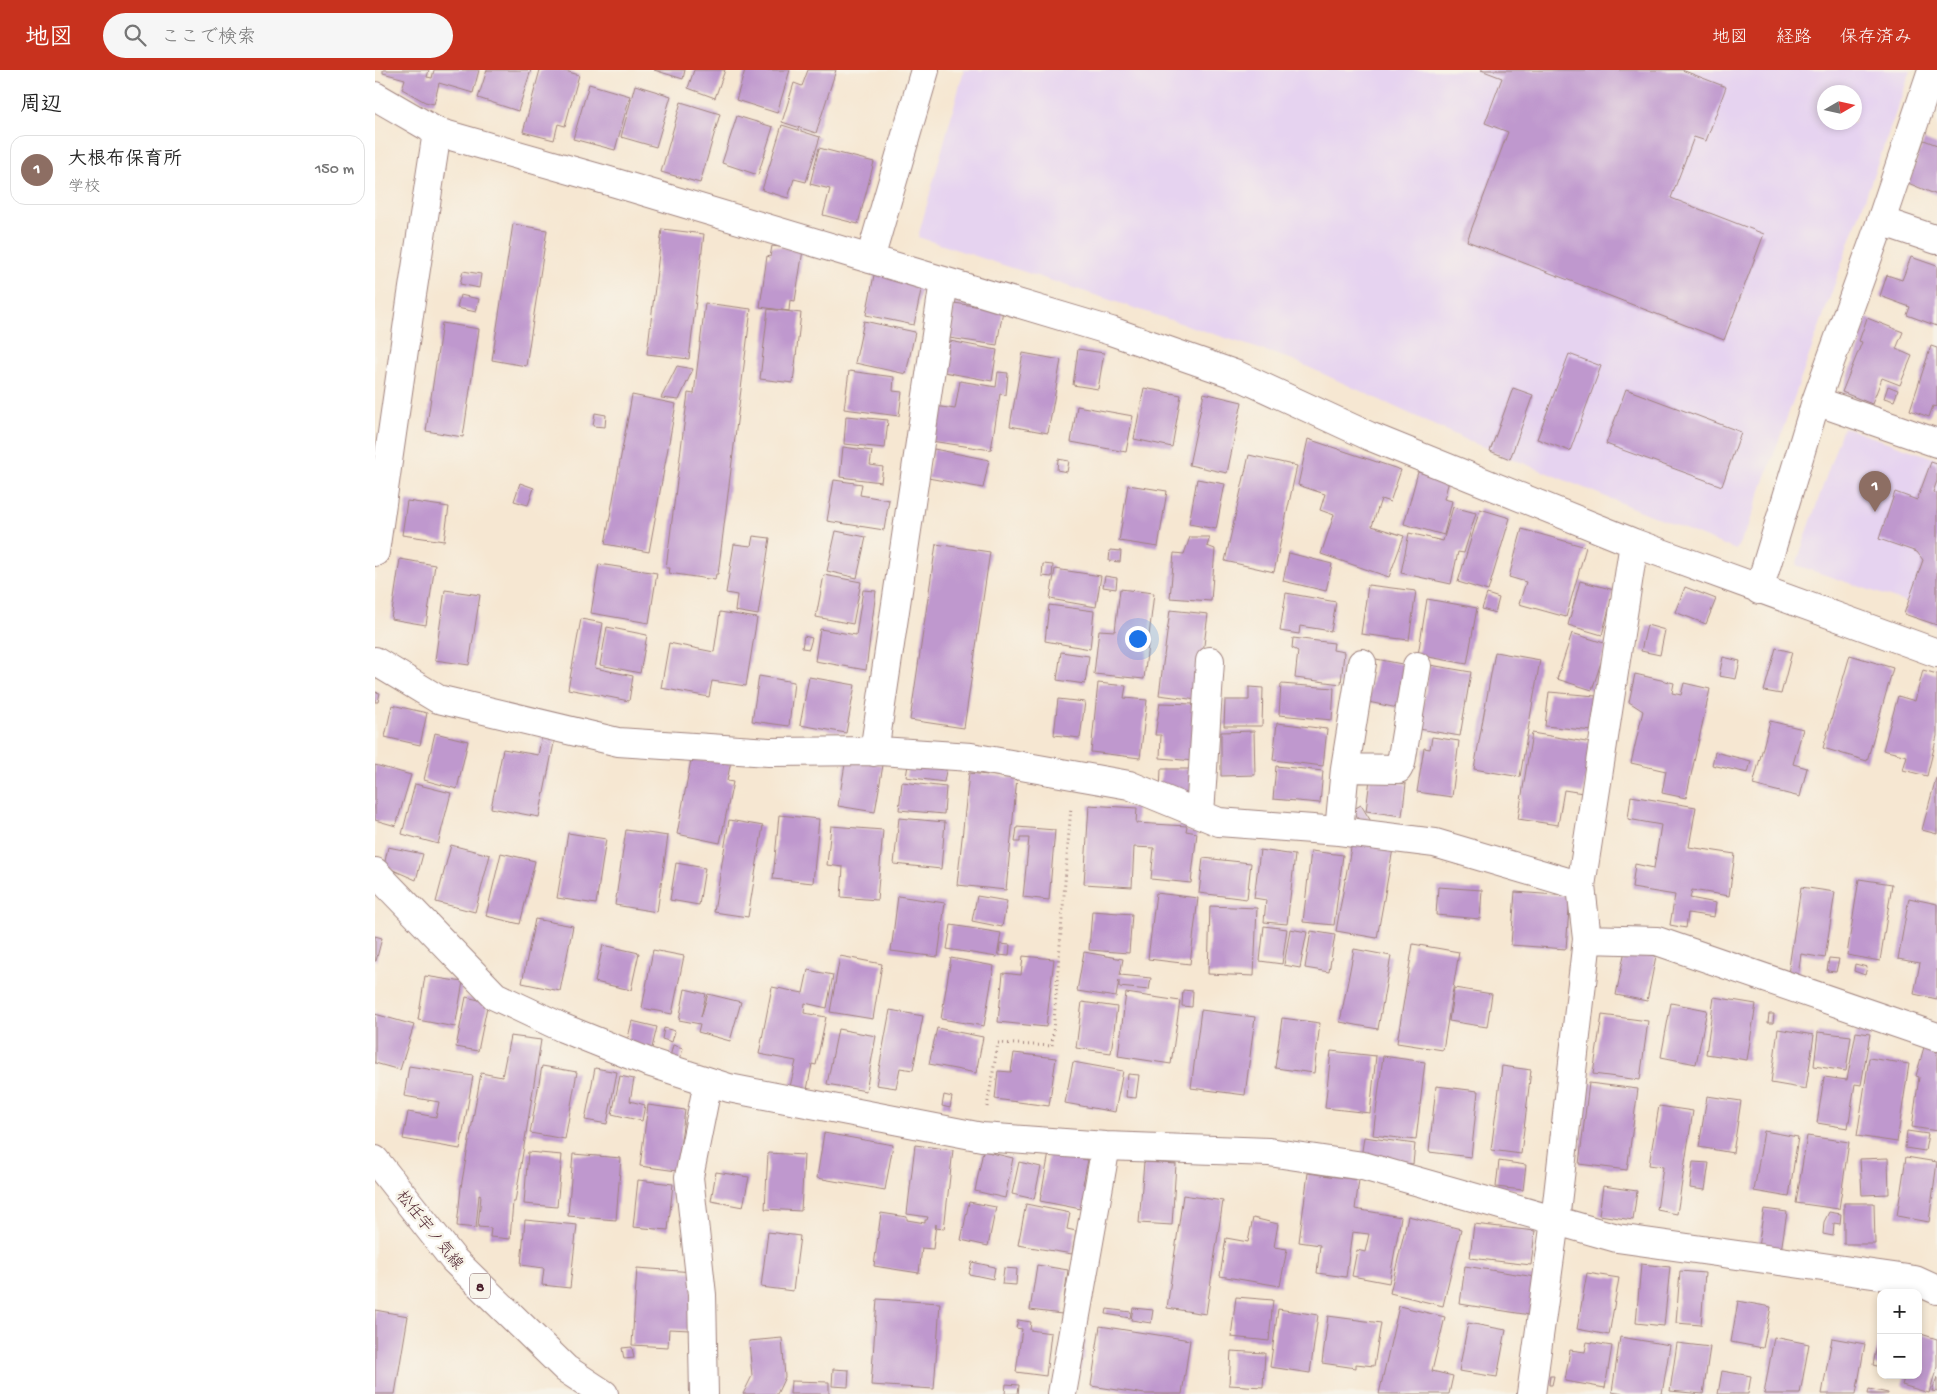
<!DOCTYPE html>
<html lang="ja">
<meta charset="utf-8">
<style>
body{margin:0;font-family:"Gochi Hand","Klee One",sans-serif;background:#f6f6f6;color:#222}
.controls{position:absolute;right:15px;bottom:15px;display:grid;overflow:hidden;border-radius:10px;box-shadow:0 2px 8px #0003}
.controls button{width:45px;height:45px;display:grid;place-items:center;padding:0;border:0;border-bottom:1px solid #e0e0e0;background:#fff;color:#222;font:25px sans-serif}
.compass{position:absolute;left:1442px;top:15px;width:45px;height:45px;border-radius:50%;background:#fff;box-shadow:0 2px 8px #0003;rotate:81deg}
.you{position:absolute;left:762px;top:568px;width:18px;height:18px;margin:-12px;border:4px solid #fff;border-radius:50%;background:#1a73e8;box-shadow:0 0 0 8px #1a73e833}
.badge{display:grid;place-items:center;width:32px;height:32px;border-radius:50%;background:#c8321e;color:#fff;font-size:16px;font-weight:700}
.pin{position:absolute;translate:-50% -41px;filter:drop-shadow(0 1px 2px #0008)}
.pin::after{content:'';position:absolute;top:26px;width:18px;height:15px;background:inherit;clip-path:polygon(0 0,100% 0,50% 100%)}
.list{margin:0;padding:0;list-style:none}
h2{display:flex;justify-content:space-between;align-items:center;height:65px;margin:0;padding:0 20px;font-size:21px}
h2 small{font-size:16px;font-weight:400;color:#767676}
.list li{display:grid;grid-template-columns:32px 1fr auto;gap:15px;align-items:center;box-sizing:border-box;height:70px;margin:0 10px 10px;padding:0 10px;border:1px solid #e0e0e0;border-radius:15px}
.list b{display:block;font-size:19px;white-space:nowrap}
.list p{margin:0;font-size:16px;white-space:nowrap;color:#767676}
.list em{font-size:16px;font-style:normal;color:#767676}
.icon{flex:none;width:28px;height:28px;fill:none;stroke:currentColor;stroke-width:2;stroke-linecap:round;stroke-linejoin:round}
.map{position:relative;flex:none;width:1562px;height:1324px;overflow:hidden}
header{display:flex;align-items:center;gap:30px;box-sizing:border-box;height:70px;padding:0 25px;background:#c8321e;color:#fff}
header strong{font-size:24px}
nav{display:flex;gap:28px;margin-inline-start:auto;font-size:18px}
.search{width:350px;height:45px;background:#f6f6f6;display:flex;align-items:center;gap:12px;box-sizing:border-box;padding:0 18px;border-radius:28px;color:#767676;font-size:19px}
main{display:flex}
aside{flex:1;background:#fff}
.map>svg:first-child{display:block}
.built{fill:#e6d3f0;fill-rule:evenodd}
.building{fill:#bf98ce}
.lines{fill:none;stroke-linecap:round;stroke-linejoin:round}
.minor-casing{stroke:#a0837e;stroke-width:30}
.major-casing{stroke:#a0837e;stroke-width:30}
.path{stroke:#a0837e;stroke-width:3;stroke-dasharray:1 4;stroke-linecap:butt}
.minor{stroke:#fff;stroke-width:28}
.major{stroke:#fff;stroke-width:28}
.labels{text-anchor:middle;stroke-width:5;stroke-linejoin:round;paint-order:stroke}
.shield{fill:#f7f3e8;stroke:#7e5f64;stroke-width:1}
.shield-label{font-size:15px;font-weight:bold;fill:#4a1f2b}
.street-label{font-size:16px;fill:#4a1f2b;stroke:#f7f3e8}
</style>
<header>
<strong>地図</strong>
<div class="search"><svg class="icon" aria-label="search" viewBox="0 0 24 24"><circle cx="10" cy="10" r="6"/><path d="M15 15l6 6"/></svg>ここで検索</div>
<nav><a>地図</a><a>経路</a><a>保存済み</a></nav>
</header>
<main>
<aside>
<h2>周辺<small></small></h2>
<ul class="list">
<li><span class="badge" style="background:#8d6e63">1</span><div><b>大根布保育所</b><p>学校</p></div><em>150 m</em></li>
</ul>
</aside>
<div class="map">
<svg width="1562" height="1324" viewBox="0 0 1562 1324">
<rect width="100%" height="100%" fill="#f7f3e8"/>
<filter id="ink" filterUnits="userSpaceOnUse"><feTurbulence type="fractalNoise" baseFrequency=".02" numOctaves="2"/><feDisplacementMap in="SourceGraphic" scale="10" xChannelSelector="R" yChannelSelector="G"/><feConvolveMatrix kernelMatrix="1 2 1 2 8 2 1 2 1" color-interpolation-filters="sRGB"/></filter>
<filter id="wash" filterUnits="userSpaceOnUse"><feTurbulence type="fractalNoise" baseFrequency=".0096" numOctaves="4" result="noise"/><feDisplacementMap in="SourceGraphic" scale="20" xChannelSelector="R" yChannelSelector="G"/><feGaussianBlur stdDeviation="1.12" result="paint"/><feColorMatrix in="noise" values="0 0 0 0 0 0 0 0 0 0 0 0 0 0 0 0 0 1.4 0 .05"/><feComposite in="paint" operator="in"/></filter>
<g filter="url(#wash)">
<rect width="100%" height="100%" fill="#f6e7d2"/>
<path class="built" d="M589 0H1536L1374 454 1361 480 1094 371 918 290 543 167ZM1450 22H1480V52H1450Z
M1468 357 1562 389V543L1421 495Z"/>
<g id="blocks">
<path class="building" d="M8 0H54L52 7 57 8 59 0H104L98 23 64 13 59 34 50 32 27 19 30 9 8 3Z
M112 0H156L143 41 103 28Z
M165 0H187L204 5 190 56 183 54 179 70 148 62Z
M279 0H310L308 9Z
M319 0H350L340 28 313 18Z
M370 0H415L402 43 361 30Z
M433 0H461L441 63 407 52 419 13 427 16Z
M1106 0H1307L1351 17 1331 71 1319 67 1296 128 1389 164 1349 270 1092 171 1133 62 1110 53 1127 8Z
M214 14 255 26 240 80 198 69Z
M260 15 296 26 281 77 246 67Z
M306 32 345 44 325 113 286 102Z
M362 46 398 57 383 105 347 93Z
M407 55 445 67 431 112 419 109 413 128 387 120Z
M1549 70 1562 75V125L1533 113Z
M444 78 499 92 483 154 448 145 455 119 435 114Z
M138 154 172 160 151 296 117 290Z
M287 159 329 164 314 289 272 284Z
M397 176 428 180 420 231 415 230 414 241 385 237 392 186 395 187Z
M1536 187 1562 196V256L1532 245 1535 237 1505 226 1512 205 1527 210Z
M500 200 548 210 539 255 491 245Z
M88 201 106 204 104 218 85 214Z
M85 225 104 229 101 242 82 238Z
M330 233 376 239 343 504H341L340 510 294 503 295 498H291L313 323 319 324Z
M579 233 628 240 622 275 574 268Z
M393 239 426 243 418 313 385 309Z
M1492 248 1528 262 1521 279 1537 286 1525 315 1507 308 1497 334 1467 322 1487 272 1484 271Z
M489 251 540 262 531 304 480 293Z
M67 253 104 259 88 367 51 361Z
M575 271 622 280 617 311 569 302Z
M1556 276 1562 278V337L1558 336 1554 347 1535 340Z
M703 279 729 283 723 319 698 315Z
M648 283 686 290 673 363 635 356Z
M1194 284 1226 296 1195 381 1162 369Z
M302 296 318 299 304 330 286 328Z
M474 301 519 307 518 321 527 322 524 346 469 339Z
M623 302 633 303 631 325 625 324 616 380 556 371 560 336 580 339 585 311 621 317Z
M1513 316 1523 320 1519 331 1509 328Z
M769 318 806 325 797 377 759 369Z
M1138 318 1158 325 1135 389 1115 381Z
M1251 319 1366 362 1347 416 1231 374Z
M829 323 867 332 852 403 814 395Z
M257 325 301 334 274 482 230 474Z
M702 336 758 346 751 382 696 372Z
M220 343 231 345 230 357 218 356Z
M471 346 513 350 510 378 469 374Z
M933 369 1026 400 1015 432 1006 429 997 456 1029 466 1014 507 946 484 959 445 945 440 950 424 923 415Z
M468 377 497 381 495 395 508 397 506 412 465 407Z
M559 379 614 390 608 418 553 408Z
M874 385 922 396 899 502 850 491Z
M683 389 694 391 692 402 682 400Z
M1556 392 1562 394V411L1558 422 1562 424V555L1529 544 1548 490 1542 482 1504 469 1520 422 1542 430Z
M1043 402 1074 411 1069 429 1077 431 1069 465 1029 454Z
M822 409 850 414 841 459 814 454Z
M459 410 487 414 485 425 514 430 509 460 452 451Z
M145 413 159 418 153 435 139 431Z
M753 415 792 421 783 477 744 471Z
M32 431 74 437 69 471 27 465Z
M1078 437 1101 443 1089 483 1083 482 1076 514 1026 503 1034 463 1068 471Z
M1105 439 1135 448 1113 521 1083 512Z
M1147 459 1211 477 1191 547 1144 534 1151 512 1134 507Z
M461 461 491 467 482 508 452 501Z
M378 466 395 468 383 545 360 541 362 525 351 523 359 474 376 476Z
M815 467H835L832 476 840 479 836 531 795 528 799 483 809 484Z
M561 474 615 482 589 658 535 650Z
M735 480 746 481 745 492 734 491Z
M914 483 957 494 951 521 908 511Z
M25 489 60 495 51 555 16 549Z
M224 494 282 503 274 553 216 543Z
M668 494 678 495 677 507 667 506Z
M680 499 726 506 721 537 675 529Z
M449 505 486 512 478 554 441 547Z
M730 506 742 508 741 519 728 517Z
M1205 511 1239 520 1227 565 1193 555Z
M993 515 1041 521 1034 570 986 564Z
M1310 517 1341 529 1331 554 1300 542Z
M745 519 779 523 769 609 719 604 724 560 740 561Z
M70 520 105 525 94 595 60 590Z
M488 520 501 521 491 600 440 591 445 559 481 565Z
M911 523 961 532 956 561 925 556 924 564 905 561Z
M1112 524 1124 528 1120 543 1107 539Z
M1052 529 1102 538 1092 594 1043 585Z
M674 535 719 541 715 579 670 571Z
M795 540 833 544 822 630 784 625Z
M345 542 382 548 371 616 337 611 334 627 286 618 294 573 339 582Z
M206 549 228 553 220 598 258 606 254 631 193 619Z
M1272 555 1290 560 1285 585 1266 581Z
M232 557 272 565 265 603 225 595Z
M1197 563 1232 574 1217 620 1182 609Z
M429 566 437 568 434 579 427 578Z
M918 568 959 573 958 580 969 582 966 614 920 608 923 581 917 578Z
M1401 578 1417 582 1406 624 1389 621Z
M686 582 714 586 710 614 682 610Z
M1120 582 1165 590 1145 707 1099 699Z
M1475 585 1518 598 1492 691 1448 678Z
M1348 587 1365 591 1361 609 1344 606Z
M1001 589 1032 595 1023 638 993 632Z
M1055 595 1096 602 1085 666 1044 659Z
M1548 600 1562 604V666L1552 706 1528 700 1532 686 1508 680 1523 626 1540 631Z
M1260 604 1299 613 1297 623 1306 625 1309 613 1335 619 1311 728 1287 723 1291 701 1256 693 1268 641 1254 632Z
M384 606 419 612 414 656 377 651Z
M434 607 480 615 471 663 425 655Z
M723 613 751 616 749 628 772 630 765 688 716 682Z
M906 614 959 618 957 650 904 645Z
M874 617 888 618 887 656H849L850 630H874Z
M0 622 5 623 3 632H0Z
M1174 622 1221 626 1218 661 1170 656Z
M683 629 710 632 705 668 679 665Z
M785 633 819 634V691L785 688 786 665H780Z
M17 635 52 643 45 675 10 667Z
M1395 651 1428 659 1418 694 1432 698 1425 727 1378 715Z
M902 653 952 659 948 696 898 690Z
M879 661 880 705 846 706V662Z
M60 663 93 671 82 719 49 710Z
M1157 663 1217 673 1208 723 1189 720 1183 755 1143 749Z
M167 665 180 668 164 747 116 738 128 679 163 685Z
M1057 667 1084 671 1077 727 1042 722 1049 678 1055 679Z
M1340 682 1376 691 1373 703 1337 695Z
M471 688 508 695 500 742 463 736Z
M534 689 572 695 569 712 531 707Z
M316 690 356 691 352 711 358 712 345 773 302 764Z
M0 695 36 705 21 756 0 750Z
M901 696 948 701 945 733 898 729Z
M786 699H816V725L785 722Z
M594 703 642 708 631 820 582 815Z
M1561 708H1562V764L1547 760Z
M995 709 1031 714 1027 746 991 741Z
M527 712 571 717 569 744 524 740Z
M40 714 76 723 63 774 27 764Z
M1256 726 1321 737 1314 777 1360 784 1354 826 1317 820 1315 828 1341 833 1339 847 1313 843 1311 858 1295 855 1300 825 1257 818 1260 794 1279 798 1286 755 1253 749Z
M714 735 762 738 761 753 812 756 811 761 822 763 816 813 776 809 779 778 759 777 757 817 709 814Z
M986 735 997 753 989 758 977 740Z
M404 745 444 749 438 813 398 809Z
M524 748 570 752 566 799 519 794Z
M354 750 388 756 373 847 339 842Z
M456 756 508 760 502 830 466 827 468 797 452 795Z
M642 757 680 760 674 830 648 827 654 768H645V772H640Z
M251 760 293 766 282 842 240 835Z
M193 763 231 769 221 834 182 828Z
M977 772 1018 779 1002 868 961 861Z
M76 775 115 785 100 842 61 832Z
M13 777 48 784 41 810 9 796Z
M885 780 920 785 912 854 889 852 891 830 879 828Z
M936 781 968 785 959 855 928 852Z
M126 783 160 791 145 854 111 846Z
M828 788 876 793 872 829 824 823Z
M301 793 330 798 324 835 295 830Z
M1484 809 1517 814 1505 891 1472 885Z
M1063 817 1107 820 1105 849 1061 845Z
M1426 817 1460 822 1450 888 1426 884 1423 906 1413 904Z
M1140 822 1195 826 1191 879 1136 875Z
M781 823 823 828 815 894 773 889Z
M523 826 570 833 563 887 516 881Z
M602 826 632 831 627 857 597 851Z
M1534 828 1562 834V929L1539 924 1545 893 1523 889Z
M835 836 882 838 879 906 833 904Z
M717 841 757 844 754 883 714 880Z
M160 849 198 856 185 921 147 913Z
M576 855 626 863 622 887 572 879Z
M889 856 912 859 907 894 885 891Z
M915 859 932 862 925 898 909 895Z
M936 861 960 865 954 902 930 898Z
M0 866 7 868 1 891H0Z
M625 874 635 875 634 886 624 885Z
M1038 874 1084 882 1068 980 1022 973Z
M228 875 264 883 256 920 220 912Z
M979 879 1016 886 1003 959 965 952Z
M278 880 309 886 297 944 267 938Z
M1250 880 1281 886 1272 931 1241 925Z
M709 882 748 889 745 905 776 908 774 920 744 917V910L741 927 702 921Z
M465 886 507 894 498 949 455 942Z
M648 886 679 889 671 957 623 952 628 903 646 905Z
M576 888 619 896 609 956 566 949Z
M1454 888 1464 889 1461 902 1452 901Z
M1480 894 1492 897 1490 905 1479 901Z
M433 900 458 905 452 938 430 933 429 943 451 947 441 995 437 994 431 1025 414 1021 421 991 384 984 397 917 428 923Z
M50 906 88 912 80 957 43 950Z
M1079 918 1117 924 1112 957 1074 951Z
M310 919 331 924 326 947 333 924 366 932 355 971 323 962 325 954 304 950Z
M808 920 818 921 817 937 807 936Z
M751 923 805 931 796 994 743 986Z
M91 927 113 932 103 981 81 977Z
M1339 927 1381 934 1372 990 1331 984Z
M707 932 742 937 736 983 701 978Z
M1296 933 1332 940 1321 994 1286 987Z
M515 940 548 946 538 1000 525 998 521 1018 501 1015Z
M826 940 880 947 870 1025 816 1018Z
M0 944 39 955 25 1000 0 993Z
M1394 944H1399L1398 953H1393Z
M1227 945 1273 951 1265 1010 1218 1004Z
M907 948 945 953 939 1003 900 998Z
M257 951 282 957 276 982 251 976Z
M289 958 300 961 297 972 287 969Z
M562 958 608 967 601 1003 554 994Z
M463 959 501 966 491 1021 452 1014Z
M1403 959 1439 965 1431 1019 1396 1013Z
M1443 962 1476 966 1471 1001 1439 996Z
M1481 962 1495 964 1486 1015 1480 1014 1473 1058 1442 1053 1449 1007 1472 1010Z
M135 966 166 970 140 1132H138L135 1169 115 1167 116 1158 103 1157 106 1126 104 1125 101 1158 82 1156 86 1117 106 1003 127 1007Z
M298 975 308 978 304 994 294 991Z
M1549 977 1562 981V1061L1537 1057 1544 1007 1541 1006Z
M956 981 1001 986 995 1043 950 1038Z
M639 983 681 988 674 1036 620 1029 623 1001 636 1002Z
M1008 986 1050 992 1041 1070 998 1065Z
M1494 988 1534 994 1522 1072 1482 1066Z
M698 992 748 1001 740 1042 690 1033Z
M34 996 98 1006 85 1079 28 1069 33 1042 61 1047 64 1032 29 1026Z
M167 996 202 1002 190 1069 155 1063Z
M1127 996 1156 1000 1146 1084 1116 1080Z
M220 998 242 1002 232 1054 210 1050Z
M753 1004 764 1005 761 1028 751 1027Z
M245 1006 259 1009 255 1031 270 1035 267 1051 237 1044Z
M1214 1013 1263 1019 1252 1100 1204 1094Z
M1061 1016 1103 1021 1096 1087 1054 1082Z
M569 1025 577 1027 575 1038 567 1036Z
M1332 1026 1366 1031 1358 1083 1324 1077Z
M273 1035 310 1040 302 1101 265 1096Z
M1284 1036 1318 1041 1302 1144 1282 1140 1288 1097 1274 1095Z
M1389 1061 1423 1067 1414 1127 1379 1121Z
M1532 1061 1553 1064 1550 1081 1530 1078Z
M449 1063 518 1075 510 1120 442 1108Z
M1432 1066 1474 1072 1464 1139 1421 1133Z
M989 1067 1040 1074 1038 1094 986 1088Z
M540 1075 578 1080 569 1159 561 1158V1154L558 1179 547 1178 544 1203 499 1196 506 1143 532 1147V1150L550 1153V1150H552L553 1147 532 1144Z
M608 1081 638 1088 630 1128 600 1121Z
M153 1082 187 1085 182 1137 149 1134Z
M393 1083 429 1085 426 1141 390 1139Z
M674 1083 713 1090 708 1114 721 1116 716 1141 665 1131Z
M198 1084 246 1088 241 1150 193 1146Z
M1531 1087 1562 1092 1554 1152 1522 1146Z
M1513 1088 1514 1124 1487 1125 1485 1089Z
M1124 1091 1151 1095 1148 1120 1121 1117Z
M644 1092 666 1097 659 1129 637 1124Z
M769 1092 801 1094 797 1155 764 1153Z
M1318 1092 1334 1093 1330 1120 1315 1118Z
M341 1102 374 1107 368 1137 336 1131Z
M933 1103 984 1110 980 1139 1026 1147 1014 1213 977 1206 982 1180 990 1182 994 1164 977 1162 971 1207 942 1203 945 1175 924 1172Z
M263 1110 298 1114 293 1160 258 1157Z
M1228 1116 1262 1121 1258 1150 1224 1145Z
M808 1125 848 1131 831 1244 792 1238Z
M594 1132 621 1137 613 1176 586 1170Z
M1469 1133H1499L1500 1174H1469Z
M651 1134 695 1143 692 1159 701 1161 697 1184 643 1175Z
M1389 1139 1412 1142 1406 1181 1383 1177Z
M1454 1142 1466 1144 1465 1154 1459 1153 1458 1166 1448 1164 1449 1152Z
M1033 1146 1086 1159 1068 1236 1015 1223Z
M878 1148 903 1154 899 1177 912 1179 905 1216 845 1206 851 1168 873 1172Z
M150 1150 202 1155 195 1218 167 1215 169 1198 146 1195Z
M1099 1154 1160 1161 1156 1195 1095 1188Z
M393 1162 425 1166 418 1221 386 1217Z
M597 1192 620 1197 618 1209 594 1204Z
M1266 1194 1295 1197 1289 1256 1261 1253Z
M662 1195 693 1200 687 1244 655 1240Z
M1090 1196 1160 1207 1155 1245 1085 1234Z
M262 1198 319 1202 315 1260 294 1259 293 1277 257 1275Z
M629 1198 642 1199 641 1215 627 1214Z
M1305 1201 1330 1203 1326 1255 1301 1253Z
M1212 1203 1244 1208 1234 1265 1202 1259Z
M861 1227 898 1230 894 1271 856 1267Z
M502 1229 565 1233 559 1319 496 1315Z
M1363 1231 1396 1237 1388 1278 1356 1272Z
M1024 1236 1070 1247 1057 1301 1078 1306 1074 1324H1004Z
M758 1238 778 1240 776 1253 756 1250Z
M732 1239 756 1242 755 1248 731 1244Z
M903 1239 943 1245 935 1303 895 1297Z
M0 1240 33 1246 20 1324H0Z
M953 1246 1006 1253 999 1296 981 1294V1298L947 1293Z
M643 1250 656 1252 655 1260 676 1263 671 1306 641 1302 647 1259 641 1258Z
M1093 1253 1131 1260 1122 1307 1084 1301Z
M725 1256 815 1270 807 1324H770L716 1316Z
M1505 1259H1506V1297L1498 1295Z
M1543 1263 1562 1269V1297L1554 1323 1527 1315 1530 1305H1543Z
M1245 1267 1295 1275 1287 1324H1248L1237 1322Z
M1399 1267 1434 1274 1425 1324H1389Z
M407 1268 410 1307 402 1324H368L377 1306 374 1271Z
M1457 1268 1490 1274 1481 1324H1447Z
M706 1270H711L709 1290H707L706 1300H701Z
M1212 1272 1237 1276 1230 1318 1190 1311 1195 1280 1210 1282Z
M1302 1273 1335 1277 1328 1324 1295 1321Z
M257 1277 259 1288 249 1289 247 1278Z
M856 1281 890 1283 888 1317 854 1315Z
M458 1299 474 1300 473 1317 457 1316Z
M1347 1301 1376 1306 1373 1324H1343Z
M1175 1306H1179L1177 1315H1174Z
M1562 1307V1322L1557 1321Z
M416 1311 454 1312V1324H415Z
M631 1314 644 1315 643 1324H630Z
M1494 1319 1513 1323V1324H1493Z"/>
</g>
</g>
<g filter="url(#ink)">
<use href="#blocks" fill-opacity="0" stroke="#a0837e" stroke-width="1"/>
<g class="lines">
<g class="minor-casing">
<path id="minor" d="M0 26 62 62 241 113 736 261 862 305 994 366 1259 473 1562 583
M1506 151 1562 170
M495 189 550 0
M1441 331 1562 373
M0 482 36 231 62 62
M1384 520 1441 331 1506 151 1557 0
M0 591 63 629 243 672 394 682 505 681 596 687 754 715 844 752 964 761 1060 773 1206 816
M499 682 569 211
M970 698 987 593
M825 744 835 591
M964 761 970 698 1023 699 1026 693 1042 596
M0 802 120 926 188 958 273 992 354 1018 607 1067 731 1076 894 1082 988 1096 1242 1168 1540 1210 1562 1220
M1212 869 1282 871 1562 967
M329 1324 327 1225 314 1107 333 1012
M687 1324 731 1076
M1156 1324 1180 1151 1212 869 1206 816 1259 473"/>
</g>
<g class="major-casing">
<path id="major" d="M0 1090 79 1190 191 1299 229 1324"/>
</g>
<path class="path" d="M612 1037 623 973 677 976 696 736"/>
<use href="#minor" class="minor"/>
<use href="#major" class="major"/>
</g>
</g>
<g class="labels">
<rect class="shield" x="95" y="1203.5" width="20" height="25" rx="4"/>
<g class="shield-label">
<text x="105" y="1221">8</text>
</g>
<g class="street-label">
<text transform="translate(56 1159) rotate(51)" y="6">松任宇ノ気線</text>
</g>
</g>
</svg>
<div class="controls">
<button>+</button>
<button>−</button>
</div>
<svg class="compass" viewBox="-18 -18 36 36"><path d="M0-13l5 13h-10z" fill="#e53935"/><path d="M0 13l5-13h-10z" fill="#767676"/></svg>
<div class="you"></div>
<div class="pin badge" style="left:1500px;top:442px;background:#8d6e63">1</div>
</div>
</main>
